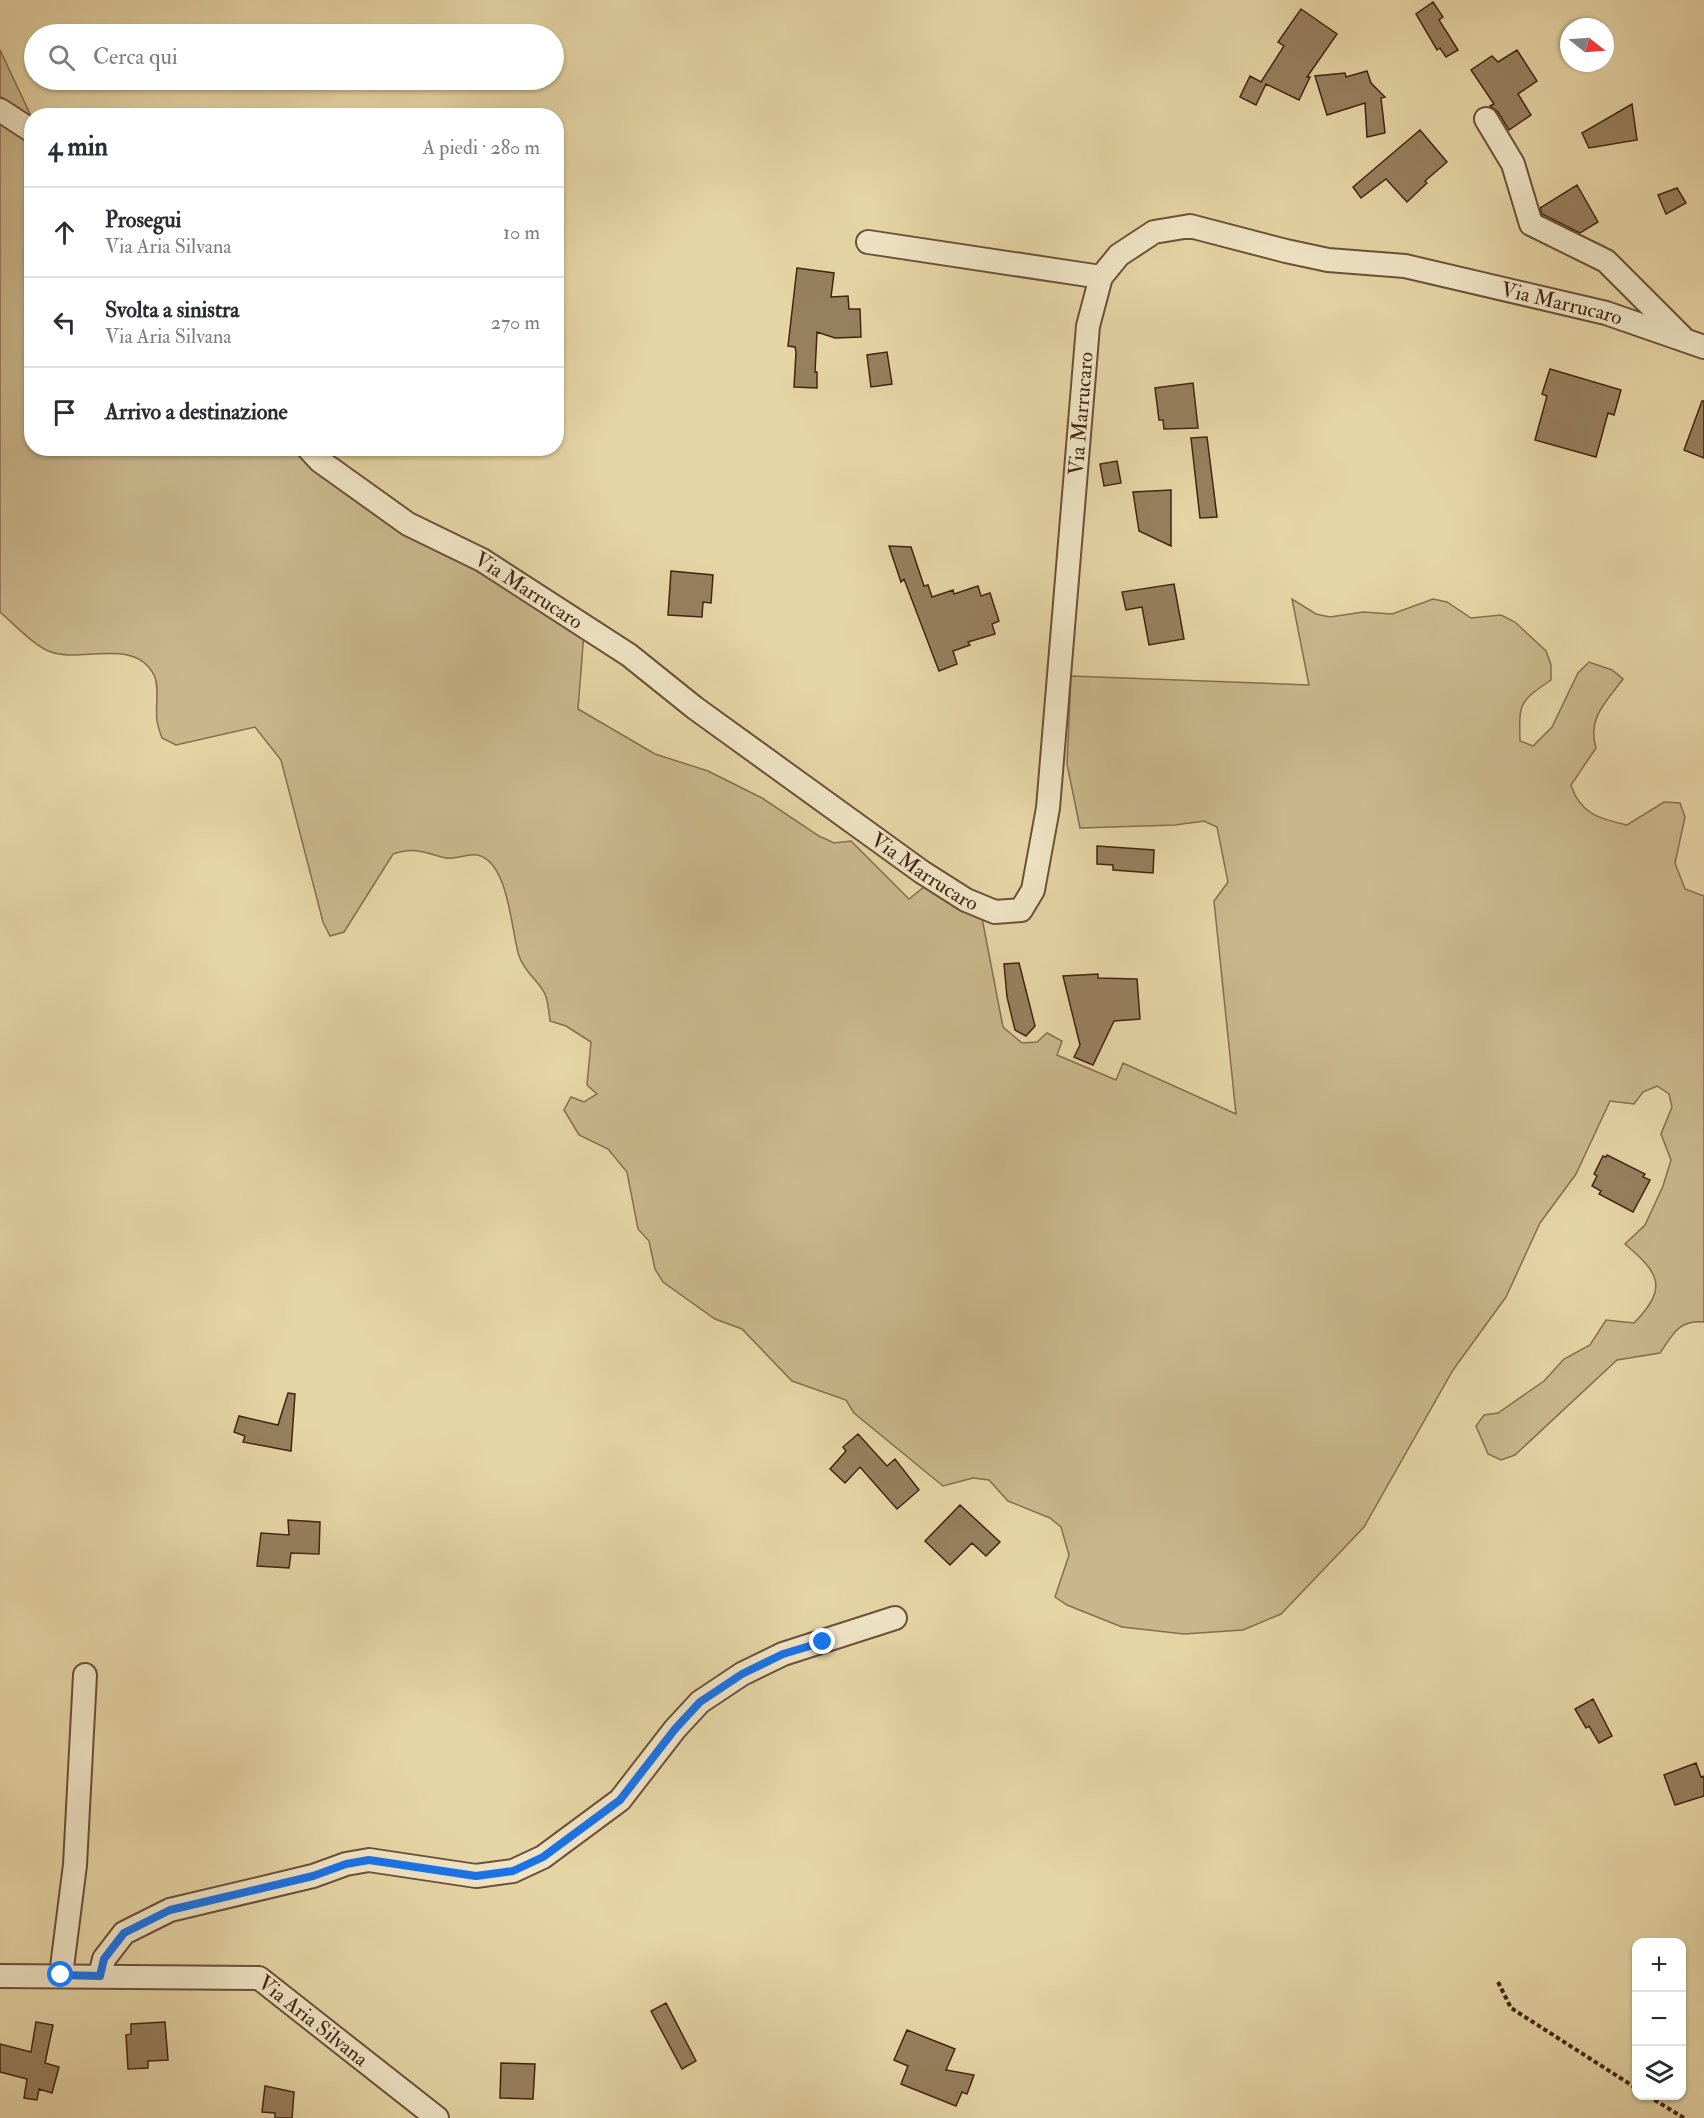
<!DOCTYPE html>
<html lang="it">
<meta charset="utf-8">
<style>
body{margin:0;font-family:"IM FELL Double Pica",serif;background:#f7f7f7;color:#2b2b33}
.controls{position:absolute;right:18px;bottom:18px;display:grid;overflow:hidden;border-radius:12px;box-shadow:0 2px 4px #0004}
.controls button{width:54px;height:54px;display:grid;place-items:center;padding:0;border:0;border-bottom:2px solid #e1e1e2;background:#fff;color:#2b2b33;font:30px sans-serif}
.compass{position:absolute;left:1560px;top:18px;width:54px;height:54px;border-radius:50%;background:#fff;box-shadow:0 2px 4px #0004;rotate:107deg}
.stop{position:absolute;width:18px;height:18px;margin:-14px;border:4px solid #1a73e8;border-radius:50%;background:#fff}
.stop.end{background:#1a73e8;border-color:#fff;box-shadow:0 2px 6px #0008}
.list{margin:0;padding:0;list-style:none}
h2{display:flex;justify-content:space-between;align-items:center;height:78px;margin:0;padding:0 24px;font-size:26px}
h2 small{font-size:20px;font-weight:400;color:#7c7c81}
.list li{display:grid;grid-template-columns:39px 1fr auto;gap:18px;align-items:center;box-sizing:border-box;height:90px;padding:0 24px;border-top:2px solid #e1e1e2}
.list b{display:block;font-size:22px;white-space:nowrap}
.list p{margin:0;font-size:20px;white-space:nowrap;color:#7c7c81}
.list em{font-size:20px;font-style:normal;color:#7c7c81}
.icon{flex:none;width:33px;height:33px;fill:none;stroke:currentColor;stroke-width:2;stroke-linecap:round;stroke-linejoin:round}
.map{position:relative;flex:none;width:1704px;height:2118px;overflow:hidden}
.search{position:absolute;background:#fff;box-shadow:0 2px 4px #0004;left:24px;top:24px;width:540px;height:66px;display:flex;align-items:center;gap:15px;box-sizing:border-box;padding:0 21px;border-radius:33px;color:#7c7c81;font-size:22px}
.panel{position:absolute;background:#fff;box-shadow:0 2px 4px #0004;left:24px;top:108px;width:540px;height:348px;border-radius:24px}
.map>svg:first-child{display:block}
.green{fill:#c9b68b;stroke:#866d4f;stroke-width:1.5}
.building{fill:#97805e;stroke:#432413;stroke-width:1.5}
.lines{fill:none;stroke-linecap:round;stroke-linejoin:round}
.street-casing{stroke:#6c5037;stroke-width:26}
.path{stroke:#432413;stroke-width:4;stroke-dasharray:4.5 3;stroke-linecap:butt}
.street{stroke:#eee3c4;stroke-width:22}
.route{stroke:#1a73e8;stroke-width:8}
.labels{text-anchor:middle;stroke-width:4.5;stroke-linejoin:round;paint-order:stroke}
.street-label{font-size:21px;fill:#432413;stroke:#eee3c4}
</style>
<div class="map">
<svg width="1704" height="2118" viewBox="0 0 1704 2118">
<rect width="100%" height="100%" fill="#e5d4a4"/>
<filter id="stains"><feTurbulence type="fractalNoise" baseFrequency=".00333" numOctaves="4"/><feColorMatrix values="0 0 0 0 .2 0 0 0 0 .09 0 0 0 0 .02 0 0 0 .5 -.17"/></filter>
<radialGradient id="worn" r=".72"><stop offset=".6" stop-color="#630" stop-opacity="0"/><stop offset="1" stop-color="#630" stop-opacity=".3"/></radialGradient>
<path class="green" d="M0 50 31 116V119L0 96Z
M0 119 31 141 32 448 290 449 388 516 584 632 578 709 655 754 708 771 762 798 819 836 834 843 851 841 909 899 929 883 982 918 1003 1027 1022 1043 1037 1042 1047 1033 1062 1041 1057 1055 1116 1080 1123 1063 1236 1114 1214 901 1228 882 1217 827 1204 821 1175 825 1080 828 1067 764 1071 676 1309 685 1292 599 1316 614 1330 617 1363 612 1392 614 1433 599 1447 602 1471 618 1501 615 1515 622 1546 651 1551 665V680C1519 702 1519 702 1520 741L1533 746 1552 727 1578 673 1589 662 1612 670 1623 679C1606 702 1587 718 1596 748L1571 785C1580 814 1600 819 1627 825L1664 802 1680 803 1685 817 1675 863 1685 889 1704 896V1322C1678 1320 1673 1334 1660 1353L1617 1360 1515 1455 1501 1460 1488 1454 1476 1426 1484 1415 1498 1413 1544 1381 1564 1359 1590 1345 1606 1320 1634 1323C1669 1287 1659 1273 1625 1244L1645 1225 1663 1186 1671 1160 1661 1134 1672 1107 1669 1094 1657 1086 1643 1092 1634 1104 1610 1101 1576 1174 1540 1223 1506 1297 1453 1370 1364 1527 1281 1614 1243 1630 1184 1634 1122 1627 1067 1605 1055 1597 1069 1555 1061 1527 1050 1518 1008 1501 989 1480 973 1478 943 1486 854 1413 846 1400 792 1381 742 1329 715 1319 663 1282 655 1269 649 1241 638 1229 627 1172 608 1149 579 1135 564 1110 571 1097 584 1102 597 1094 587 1085 591 1042 566 1026 550 1021C549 1012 548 1001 545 994 538 980 525 973 519 956 511 931 509 861 477 855 467 853 456 860 446 858 425 853 414 846 393 854L344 932 330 936 323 922 281 760 255 727 176 745 162 738C160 733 158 727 157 721 155 707 160 687 154 675 135 637 81 663 51 652 35 647 13 623 0 612Z"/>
<path class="building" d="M1433 2 1443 17 1439 20 1458 50 1446 57 1440 48 1437 50 1416 14Z
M1301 9 1337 34 1307 77H1310L1299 100 1266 84 1256 105 1240 97 1250 76 1261 82 1284 46 1278 42Z
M1517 50 1537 81 1518 94 1531 115 1509 130 1498 112 1490 106 1494 104 1471 70 1492 56 1498 62Z
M1367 71 1371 83 1385 97 1381 98 1385 133 1367 137 1365 103 1327 115 1315 76 1345 73 1346 77Z
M1632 104 1637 140 1589 148 1582 133Z
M1420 130 1447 162 1425 181 1427 183 1407 202 1386 179 1361 198 1353 187Z
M1577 185 1598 222 1580 233 1542 214 1540 208Z
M1677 188 1686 203 1666 214 1658 195Z
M797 268 834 273 831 297 848 296 849 309H860L861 337 835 338 817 332 815 372H817V388L794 387 796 352 795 347 788 346Z
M887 352 892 384 871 387 867 355Z
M1550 369 1621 390 1614 415 1608 413 1596 457 1535 440 1547 396 1542 394Z
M1193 383 1198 428 1164 429 1163 420H1159L1155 388Z
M1702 401H1704V458L1684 450Z
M1207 437 1217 517 1200 518 1191 438Z
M1117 461 1121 483 1104 486 1100 464Z
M1171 490V546L1139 531 1133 492Z
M889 546 911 547 924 586 928 585 932 597 953 590 954 594 978 586 981 596 990 593 999 621 992 624 995 634 968 642 970 645 953 651 957 664 939 671 904 579 901 582Z
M671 571 713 575 711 603 703 602 702 617 668 615Z
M1174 584 1184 639 1149 645 1142 607 1126 610 1122 592Z
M1097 846 1154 850 1153 873 1113 870V865L1097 864Z
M1019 963 1035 1026 1026 1036 1015 1030 1007 997 1004 964Z
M1098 974V978L1137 979 1140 1019 1114 1021 1093 1065 1074 1057 1080 1045 1063 976Z
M1607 1155 1645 1174 1643 1177 1650 1180 1633 1212 1599 1194 1601 1191 1592 1186 1597 1176 1594 1174 1603 1156 1606 1157Z
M288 1393 295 1394 291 1451 243 1442 245 1436 234 1432 239 1416 278 1425Z
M858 1434 887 1466 895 1459 919 1490 897 1509 860 1467 845 1483 830 1469 846 1451 843 1447Z
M960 1505 1000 1542 986 1556 972 1543 950 1565 925 1541Z
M288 1520 320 1522 319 1554 291 1553 289 1568 257 1566 261 1533 289 1535Z
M1593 1699 1612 1736 1599 1743 1589 1726 1586 1728 1575 1709Z
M1696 1763 1701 1777 1704 1776V1796L1675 1805 1664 1775Z
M666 2003 696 2061 682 2069 651 2011Z
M36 2022 53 2025 45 2063 59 2067 52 2093 39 2089 37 2100 24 2098 27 2079 0 2072V2044L31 2052Z
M165 2022 168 2060 148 2061V2068L128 2069 126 2035 131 2034V2024Z
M907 2030 955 2049 946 2070 974 2075 967 2094 962 2092 956 2106 901 2084 908 2066 894 2060Z
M501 2063 535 2064 533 2099 500 2098Z
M265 2086 294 2092 292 2118H275V2113L262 2112Z"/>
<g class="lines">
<g class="street-casing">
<g id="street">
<path d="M0 110 32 131"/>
<path d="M1486 119 1513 164 1531 224 1606 261 1681 336"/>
<path d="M868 242 1101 277"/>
<path id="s1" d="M308 448 320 461 408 524 482 560 629 655 695 708 922 872 966 900 995 912 1021 910 1033 890 1048 808 1088 326 1101 277 1119 255 1154 232 1190 226 1286 251 1328 260 1405 266 1606 313 1704 347"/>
<path d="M61 1975 75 1865 85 1675"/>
<path id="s2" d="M0 1976 259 1978 437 2118"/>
<path d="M100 1976 104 1959 124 1933 170 1910 313 1876 346 1864 369 1860 476 1876 513 1871 543 1857 620 1800 675 1729 700 1702 742 1674 783 1654 895 1618"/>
</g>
</g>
<path class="path" d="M1498 1982 1511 2008 1636 2088
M1648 2096 1684 2118"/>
<use href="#street" class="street"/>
</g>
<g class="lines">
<path class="route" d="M61 1975 100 1976 104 1959 124 1933 170 1910 313 1876 346 1864 369 1860 476 1876 513 1871 543 1857 620 1800 675 1729 700 1702 742 1674 783 1654 823 1642"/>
</g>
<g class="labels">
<g class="street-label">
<text dy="7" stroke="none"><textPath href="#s1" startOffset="1986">Via Marrucaro</textPath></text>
<text dy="7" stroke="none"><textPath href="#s1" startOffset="1360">Via Marrucaro</textPath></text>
<text dy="7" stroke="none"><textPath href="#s1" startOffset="264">Via Marrucaro</textPath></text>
<text dy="7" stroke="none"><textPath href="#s1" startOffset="750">Via Marrucaro</textPath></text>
<text dy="7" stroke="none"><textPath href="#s2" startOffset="328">Via Aria Silvana</textPath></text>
</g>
</g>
<rect width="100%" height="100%" filter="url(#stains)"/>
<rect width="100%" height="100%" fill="url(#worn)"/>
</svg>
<div class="controls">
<button>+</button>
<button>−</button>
<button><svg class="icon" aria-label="layers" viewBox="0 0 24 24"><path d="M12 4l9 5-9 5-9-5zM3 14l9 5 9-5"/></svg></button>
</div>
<svg class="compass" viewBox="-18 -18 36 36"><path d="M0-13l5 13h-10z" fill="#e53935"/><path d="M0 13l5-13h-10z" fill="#7c7c81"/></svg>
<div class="stop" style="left:61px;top:1975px"></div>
<div class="stop end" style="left:823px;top:1642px"></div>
<div class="search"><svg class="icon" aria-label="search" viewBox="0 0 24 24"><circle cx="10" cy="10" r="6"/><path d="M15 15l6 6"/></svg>Cerca qui</div>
<section class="panel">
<h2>4 min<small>A piedi · 280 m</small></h2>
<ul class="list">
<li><svg class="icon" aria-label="ahead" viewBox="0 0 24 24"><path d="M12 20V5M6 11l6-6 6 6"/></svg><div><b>Prosegui</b><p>Via Aria Silvana</p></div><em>10 m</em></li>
<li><svg class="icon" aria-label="left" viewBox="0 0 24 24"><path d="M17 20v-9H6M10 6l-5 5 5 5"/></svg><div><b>Svolta a sinistra</b><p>Via Aria Silvana</p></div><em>270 m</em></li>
<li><svg class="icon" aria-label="arrive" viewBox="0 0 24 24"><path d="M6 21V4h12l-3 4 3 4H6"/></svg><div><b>Arrivo a destinazione</b></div></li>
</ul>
</section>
</div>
